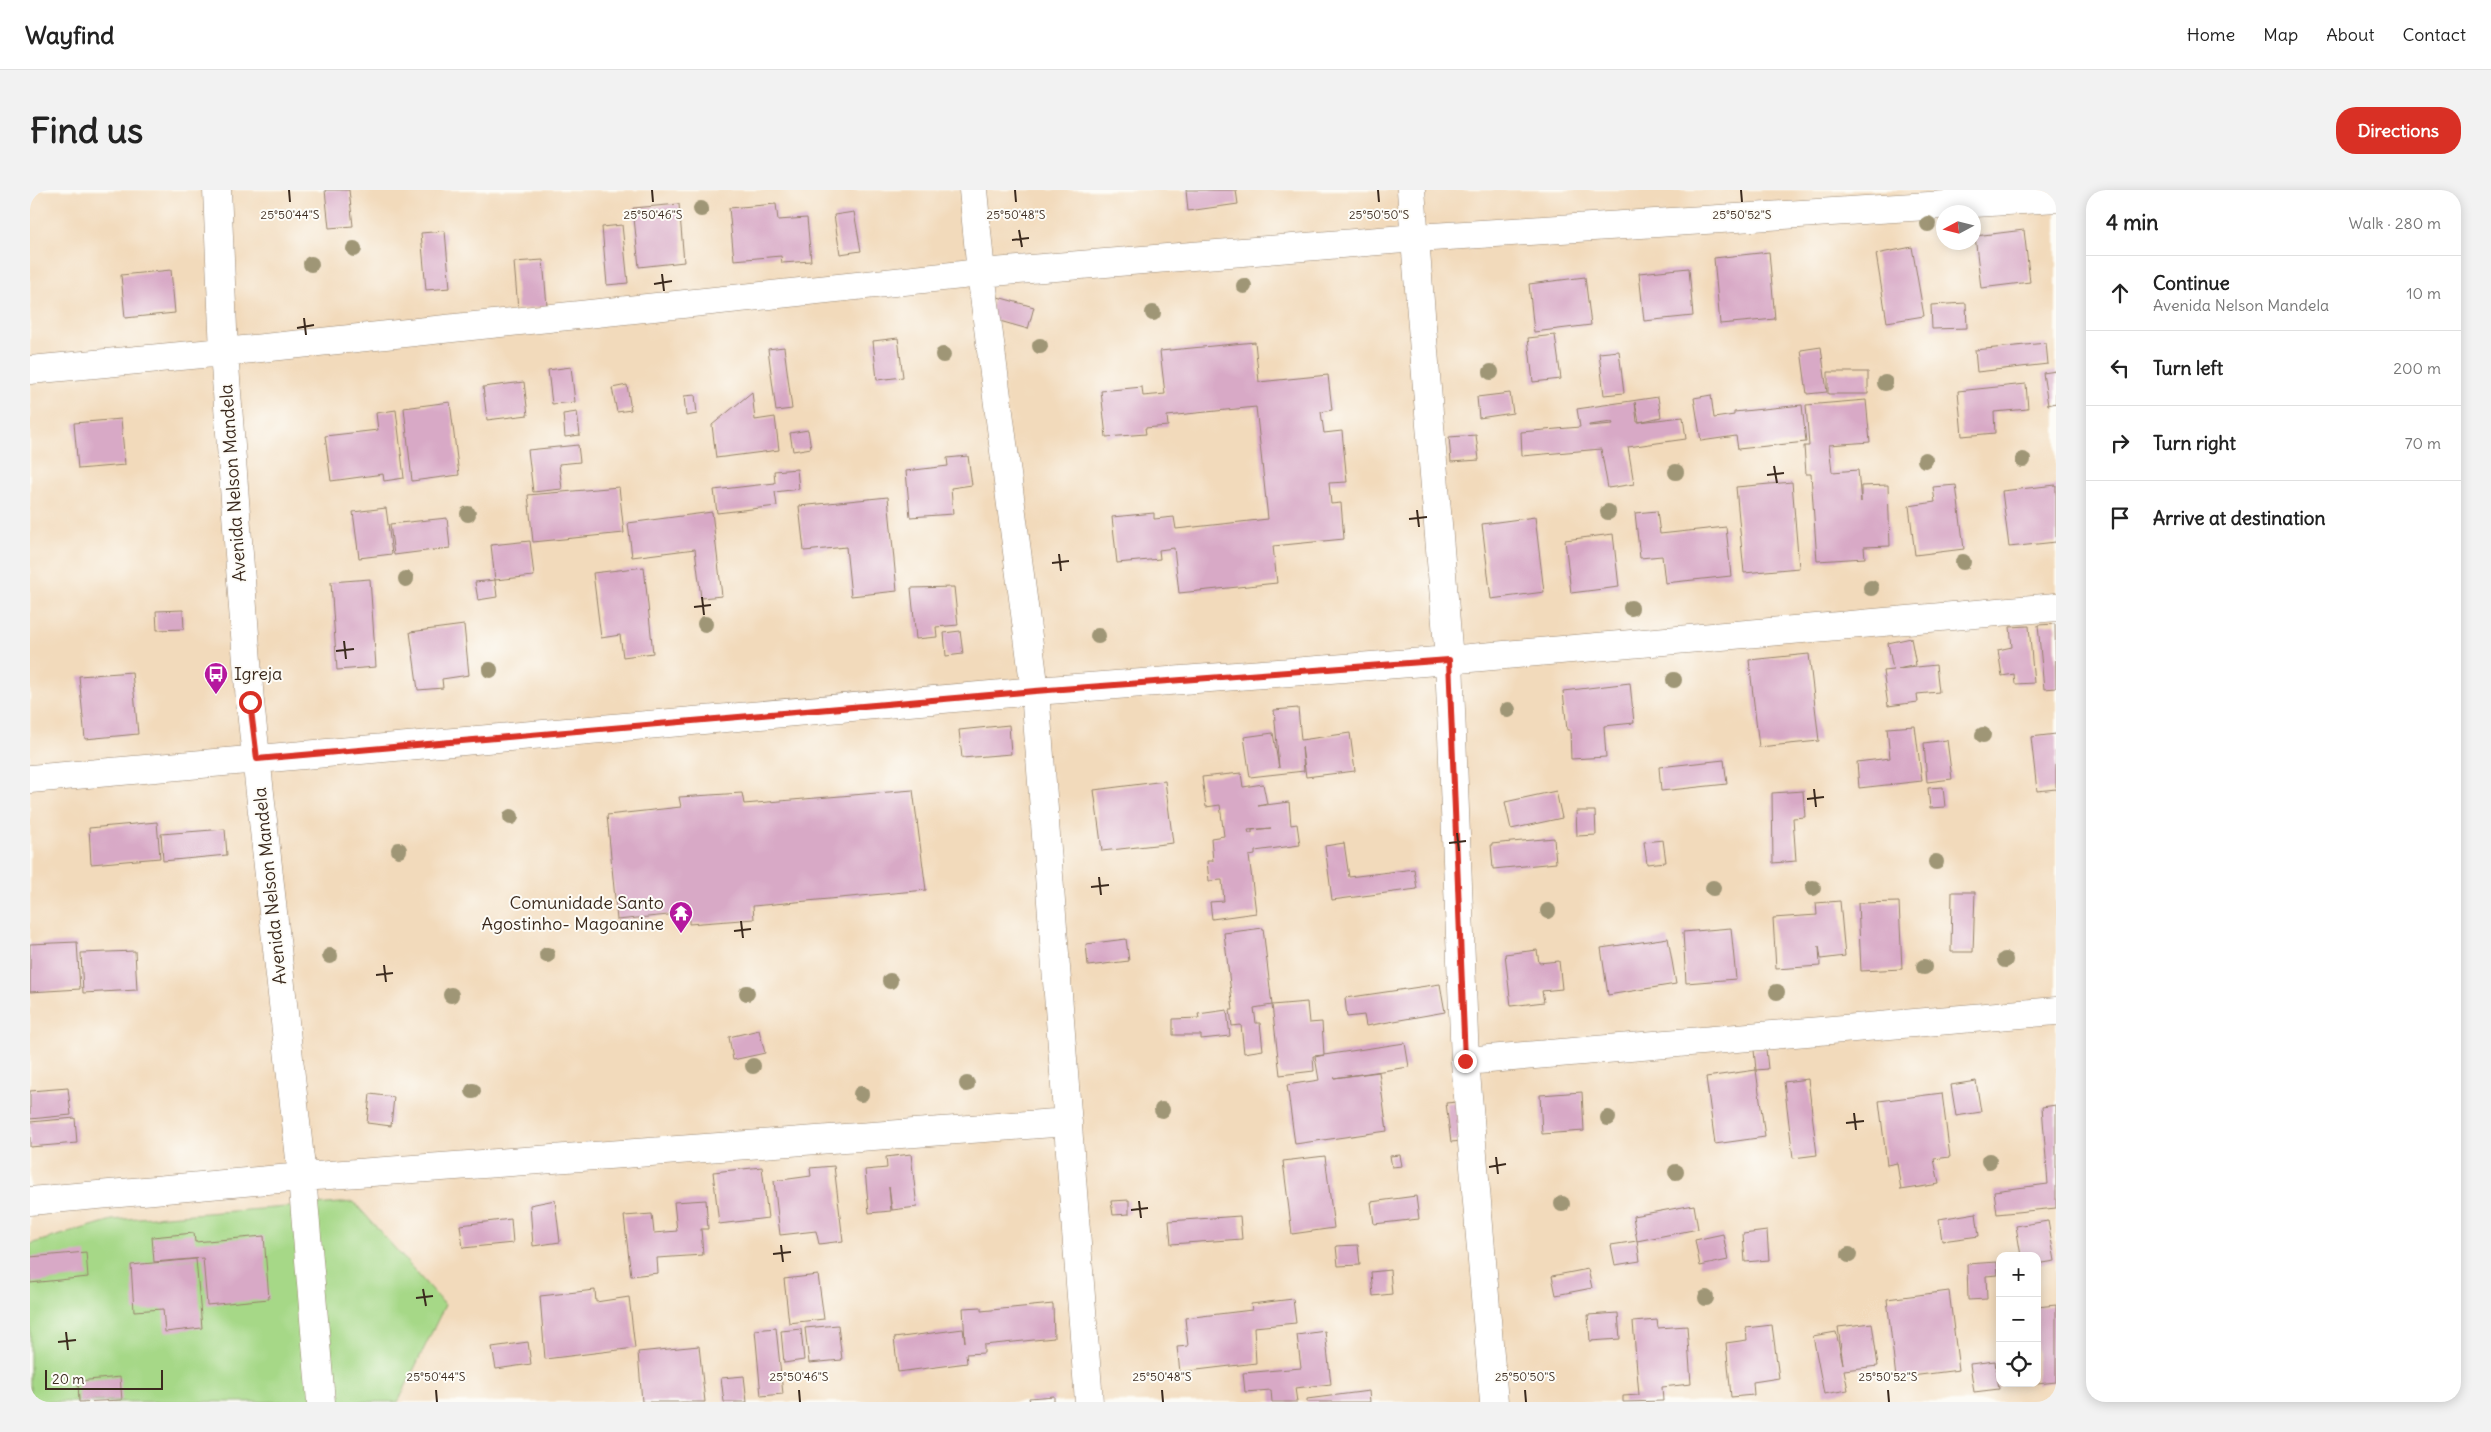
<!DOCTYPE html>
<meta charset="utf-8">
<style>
body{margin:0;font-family:Delius,sans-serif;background:#f2f2f2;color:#222}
.controls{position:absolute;right:15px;bottom:15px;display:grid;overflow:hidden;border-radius:10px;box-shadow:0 2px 12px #0003}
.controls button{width:45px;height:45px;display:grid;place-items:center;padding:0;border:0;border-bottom:1px solid #e0e0e0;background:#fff;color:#222;font:25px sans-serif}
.compass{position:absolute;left:1906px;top:15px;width:45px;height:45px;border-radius:50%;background:#fff;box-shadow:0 2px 12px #0003;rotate:263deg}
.scale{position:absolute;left:15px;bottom:12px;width:118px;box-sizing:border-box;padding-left:5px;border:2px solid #3b2a1e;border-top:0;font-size:14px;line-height:18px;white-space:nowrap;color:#3b2a1e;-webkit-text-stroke:4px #fdfcf7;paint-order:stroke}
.stop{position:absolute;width:15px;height:15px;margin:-11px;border:4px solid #d93025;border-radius:50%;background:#fff}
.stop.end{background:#d93025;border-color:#fff;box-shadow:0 1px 5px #0008}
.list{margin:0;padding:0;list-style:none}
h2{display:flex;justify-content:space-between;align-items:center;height:65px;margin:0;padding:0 20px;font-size:21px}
h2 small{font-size:16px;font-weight:400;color:#767676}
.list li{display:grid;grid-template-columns:32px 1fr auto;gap:15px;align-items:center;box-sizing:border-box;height:75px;padding:0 20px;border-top:1px solid #e0e0e0}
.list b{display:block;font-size:19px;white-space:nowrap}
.list p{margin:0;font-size:16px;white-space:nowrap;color:#767676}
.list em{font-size:16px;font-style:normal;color:#767676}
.icon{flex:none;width:28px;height:28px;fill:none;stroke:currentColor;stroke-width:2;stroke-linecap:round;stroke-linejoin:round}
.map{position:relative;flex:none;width:2026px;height:1212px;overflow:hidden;border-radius:20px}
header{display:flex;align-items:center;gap:30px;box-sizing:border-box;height:70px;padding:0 25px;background:#fff;border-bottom:1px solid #e0e0e0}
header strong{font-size:24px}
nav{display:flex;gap:28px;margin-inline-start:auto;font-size:18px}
.intro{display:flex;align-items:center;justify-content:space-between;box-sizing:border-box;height:120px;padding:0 30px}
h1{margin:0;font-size:35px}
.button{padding:12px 22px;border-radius:20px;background:#d93025;color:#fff;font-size:18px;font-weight:700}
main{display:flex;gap:30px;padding:0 30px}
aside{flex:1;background:#fff;border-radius:20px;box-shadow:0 2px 12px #0003}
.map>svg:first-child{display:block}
.green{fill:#a6d887;stroke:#708152}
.building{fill:#d8a9c6;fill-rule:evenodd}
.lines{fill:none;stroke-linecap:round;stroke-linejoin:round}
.minor-casing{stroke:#96826c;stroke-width:29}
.minor{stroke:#fff;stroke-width:28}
.tree{fill:#9f9676}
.route{stroke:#d93025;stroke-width:6}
.ticks{fill:none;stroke:#3b2a1e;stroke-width:2}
.labels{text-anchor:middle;stroke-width:4;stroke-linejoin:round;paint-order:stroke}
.street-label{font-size:18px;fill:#3b2a1e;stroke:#fdfcf7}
.poi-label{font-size:18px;fill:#3b2a1e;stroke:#fdfcf7;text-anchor:start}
.ticks-label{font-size:12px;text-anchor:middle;fill:#3b2a1e;stroke:#fdfcf7;stroke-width:4;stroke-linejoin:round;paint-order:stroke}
</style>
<header>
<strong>Wayfind</strong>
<nav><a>Home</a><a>Map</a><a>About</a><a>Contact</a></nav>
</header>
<div class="intro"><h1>Find us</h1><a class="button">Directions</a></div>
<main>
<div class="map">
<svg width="2026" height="1212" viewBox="0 0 2026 1212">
<rect width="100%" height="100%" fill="#fdfcf7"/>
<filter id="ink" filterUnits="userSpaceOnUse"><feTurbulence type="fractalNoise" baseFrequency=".02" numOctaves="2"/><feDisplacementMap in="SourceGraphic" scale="10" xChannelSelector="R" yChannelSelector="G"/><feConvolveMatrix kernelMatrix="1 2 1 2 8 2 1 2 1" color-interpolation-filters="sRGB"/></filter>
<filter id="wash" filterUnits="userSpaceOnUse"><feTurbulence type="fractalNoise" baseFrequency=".0096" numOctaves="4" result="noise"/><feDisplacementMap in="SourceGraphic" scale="20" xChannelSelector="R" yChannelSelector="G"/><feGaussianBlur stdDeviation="1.12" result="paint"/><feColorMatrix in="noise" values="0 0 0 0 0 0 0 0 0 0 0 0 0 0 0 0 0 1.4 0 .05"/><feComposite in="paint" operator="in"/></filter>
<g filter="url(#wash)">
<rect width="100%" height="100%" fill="#f2dabb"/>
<path class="green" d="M324 1012 415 1115 368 1212H0V1054L82 1030Z"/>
<g id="blocks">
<path class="building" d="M295 0H319L323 36 299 38Z
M1156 0H1206L1208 14 1158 21Z
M649 14 654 72 609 77 603 18Z
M746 14 748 30 777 28 781 71 752 73 751 66 704 70 699 18Z
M824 22 831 61 810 64 804 25Z
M592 35 598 93 577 95 572 37Z
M1994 40 2000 92 1951 98 1945 46Z
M415 41 420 98 396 100 391 43Z
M1882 57 1894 126 1857 132 1846 64Z
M1739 62 1745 129 1690 134 1684 68Z
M513 70 517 116 488 119 484 72Z
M1659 78 1663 126 1614 131 1609 83Z
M141 80 145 123 95 128 91 85Z
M1555 87 1561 135 1504 142 1499 94Z
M964 106 1004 117 998 139 959 128Z
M1936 113 1937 138 1902 139 1901 115Z
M1525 145 1531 189 1503 192 1498 148Z
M868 148 873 187 847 190 843 151Z
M1225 152 1229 192 1298 185 1302 220 1291 222 1294 243 1312 241 1317 292 1299 293 1301 314 1311 313 1314 349 1243 356 1247 393 1149 403 1144 358 1129 360 1130 369 1087 373 1082 327 1124 323V329L1144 327 1146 339 1238 329 1226 217 1137 226 1138 236 1115 238 1116 244 1076 247 1071 201 1112 197 1113 206 1135 204 1130 161Z
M2016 153 2018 174 1947 182 1945 160Z
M754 157 762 219 746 221 738 159Z
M1791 157 1797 202 1777 204 1771 160Z
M1589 161 1594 203 1574 205 1569 163Z
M541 177 545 212 522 214 518 180Z
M2026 181V213L2018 215 2013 183Z
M1798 182H1838V204H1798Z
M494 192 498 225 457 230 453 197Z
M1996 194 1998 219 1964 222 1965 243 1932 246 1928 201Z
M597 195 601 220 587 222 582 198Z
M722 202 725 230 745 227 749 260 686 268 682 235Z
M1480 203 1483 223 1449 228 1447 207Z
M665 205 667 224 656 226 654 206Z
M1681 205 1684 228 1704 225V222L1772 215 1776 252 1708 259 1706 246 1671 251 1664 208Z
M1628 207 1631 227 1609 232 1653 227 1656 249 1598 257 1604 294 1578 298 1571 259 1492 266 1491 242 1550 237 1547 219ZM1605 212 1609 232H1607ZM1582 232 1583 234 1559 236V235Z
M1836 210 1840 252 1799 255 1802 282 1828 280 1831 312V296L1858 295 1860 356 1834 357 1835 368 1787 371 1781 284H1776L1774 256H1779L1776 215Z
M420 212 429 285 382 291 374 218Z
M366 220 374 288 354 291 353 284 301 291 295 246 348 240 346 223Z
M547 222 550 245 535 247 533 224Z
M91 229 95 275 48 279 44 233Z
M778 240 781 258 763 261 760 243Z
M1446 245 1449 270 1421 272 1419 247Z
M548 255 550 272 529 274 532 299 503 302 498 260Z
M938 266 942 295 921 298 923 324 880 327 876 281 918 276 917 268Z
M767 279 769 299 745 302 747 316 687 323 684 300 745 293 744 281Z
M1762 292 1769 378 1714 383 1706 297Z
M1926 295 1934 359 1885 365 1879 316 1905 312 1903 297Z
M2026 295V352L1979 357 1972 301Z
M589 297 594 343 503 352 498 305Z
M858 307 867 401 821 406 816 357 774 361 769 316Z
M356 318 362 364 329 368 323 322Z
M1627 321 1630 344 1696 337 1701 386 1635 393 1632 366 1610 368 1605 323Z
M682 322 692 406 671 408 665 359 602 367 598 333Z
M1505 327 1514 402 1461 409 1452 334Z
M417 328 420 358 364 365 360 334Z
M1583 344 1589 397 1541 403 1535 350Z
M500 351 504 386 465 390 461 355Z
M614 377 623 463 593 467 590 445 571 448 563 383Z
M340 389 346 477 307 480 301 392Z
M465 390 467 407 448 410 445 392Z
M924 397 928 435 906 437 907 447 886 449 881 398Z
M153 420 154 439 127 440 126 421Z
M2025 434 2026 498 2014 499 2008 435Z
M434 435 439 485 412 489 413 498 388 500 380 442Z
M1999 436 2004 493 1985 494 1984 484 1972 486 1968 460 1982 457 1980 437Z
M930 441 933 464 916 466 914 443Z
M1881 448 1886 475 1868 479 1906 475 1909 502 1887 504 1888 512 1858 516 1853 481 1863 480 1858 453Z
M1779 464 1789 551 1729 557 1719 470Z
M102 482 108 544 55 549 49 486Z
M1600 493 1604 533 1574 536 1576 567 1541 569 1540 540H1537L1533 501Z
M1268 518 1271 550 1320 543 1325 581 1276 587 1272 557 1274 581 1220 587 1214 547 1243 543 1249 578 1244 520Z
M979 535 981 564 932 568 929 540Z
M1885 536 1892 591 1829 598 1827 572 1860 568 1857 538Z
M2026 544V599L2007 601 2001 547Z
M1917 550 1922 589 1897 592 1894 553Z
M1694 570 1697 594 1631 601 1629 577Z
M1211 583 1213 597 1233 594 1237 614 1228 616 1259 612 1261 635 1267 634 1270 655 1225 661V665L1219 666 1226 723 1182 729 1180 712 1194 711 1192 690 1179 691 1177 671H1183L1181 648 1194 646 1190 615 1176 617 1172 587ZM1241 638 1222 640V643H1219L1218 640Z
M1135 591 1143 653 1072 661 1064 600Z
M1913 597 1915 617 1900 618 1898 598Z
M883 600 896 700 723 716 724 729 659 734V723L587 730 577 625 651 617 649 607 712 603 714 614Z
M1526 601 1532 628 1481 639 1475 612Z
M1773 601 1775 627 1763 628 1766 671 1743 673 1742 603Z
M1546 621H1565L1566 645 1547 646Z
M127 632 130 668 61 674 59 638Z
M195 639 197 665 133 671 131 644Z
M1524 648 1526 673 1463 679 1461 654Z
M1633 650 1636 672 1617 674 1614 652Z
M1314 653 1319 687 1384 679 1387 699 1302 710 1295 656Z
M1922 702H1945L1943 762H1921Z
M1810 711 1815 766 1791 769 1789 756 1790 776 1746 779 1743 728 1787 725 1786 713Z
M1869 712 1872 779 1831 781 1828 713Z
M1233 738 1242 815 1224 818 1226 833H1230L1233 860 1214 863 1211 835 1202 836 1200 820H1203L1194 743Z
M1701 738 1706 789 1656 793 1653 742Z
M1638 748 1646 794 1578 805 1571 758Z
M1096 749 1099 771 1058 776 1056 754Z
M47 752 50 799 0 802V754Z
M1507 760 1509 773 1529 771 1532 799 1512 801 1514 812 1481 816 1475 764Z
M105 761 107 800 53 803 51 763Z
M1410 794 1415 822 1336 836 1334 825 1317 827 1315 808Z
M1277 812 1279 833 1292 832 1294 865 1375 853 1379 877 1304 888 1349 882 1357 941 1265 954 1257 895 1289 890 1285 867 1294 865 1283 866 1284 881 1250 885 1242 815Z
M1197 820 1200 846 1171 849V845H1143V829L1169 828 1168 824Z
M729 840 735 863 703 870 699 847Z
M1736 859 1738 879 1726 880 1724 860Z
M1726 880 1735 947 1685 954 1676 887Z
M1778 889 1787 965 1763 968 1754 892Z
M1946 891 1951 922 1926 926 1921 895Z
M38 898 41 925 0 929V901Z
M1552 902 1554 941 1512 944 1510 905Z
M1912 903 1920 967 1904 969 1909 994 1871 1000 1867 973 1857 975 1849 911Z
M340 904 364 907 361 936 337 933Z
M1427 912 1433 951 1421 952 1416 913Z
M2026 915V1018L1967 1024 1964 1001 2018 994 2012 917Z
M45 928 47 953 0 957V932Z
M881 964 887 1017 862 1020 859 997 861 1021 839 1023 835 980 857 978 856 967Z
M1370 965 1372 976 1362 977 1360 966Z
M1295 966 1304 1038 1262 1044 1253 971Z
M804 976 813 1051 789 1054 786 1041 750 1045 744 991 781 986 780 978Z
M732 977 738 1028 689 1034 683 982Z
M1386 1006 1389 1029 1344 1034 1341 1012Z
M525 1010 530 1052 503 1056 500 1015Z
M676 1010 678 1039H671L673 1065 627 1068 628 1083 601 1086 594 1026 622 1024 624 1043 647 1041 644 1012Z
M1099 1010V1024L1083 1025 1081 1011Z
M1664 1015 1668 1039 1607 1051 1603 1026Z
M1946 1023 1949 1046 1912 1051 1909 1029Z
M1210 1026 1212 1049 1141 1054 1139 1031Z
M481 1029 483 1053 433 1058 430 1035Z
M2018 1031 2025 1071 2007 1074V1066H1991L1986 1036Z
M1737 1041 1739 1070 1715 1072 1713 1044Z
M164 1043 165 1052 234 1046 239 1109 177 1115 173 1068 124 1072 122 1047Z
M1693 1044 1698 1070 1670 1076 1665 1050Z
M1607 1051 1610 1071 1585 1075 1581 1055Z
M1328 1055 1330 1075 1308 1076 1306 1056Z
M56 1062 58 1087 0 1093V1067Z
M166 1069 172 1138 135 1142 133 1119 104 1121 101 1075Z
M1967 1072 1968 1085 1956 1086 1957 1109 1938 1110 1937 1074Z
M1558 1079 1562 1098 1526 1105 1522 1086Z
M1360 1080 1362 1104 1343 1106 1341 1082Z
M788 1085 794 1129 759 1133 754 1089Z
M565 1100 566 1112 599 1107 605 1158 515 1169 510 1106Z
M1919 1101 1929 1180 1866 1188 1857 1109Z
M1263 1109 1266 1133 1224 1137 1226 1173 1150 1182 1147 1157 1158 1156 1155 1128 1222 1120 1221 1114Z
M1023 1114 1024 1148 954 1155V1163L936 1164 937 1173 868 1182 864 1148 933 1139 935 1152 933 1118 951 1117V1121Z
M2026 1115V1192L2007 1194V1117Z
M1588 1123 1590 1149 1560 1151 1558 1125Z
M1627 1130 1628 1138 1657 1136 1661 1194 1632 1197 1633 1211 1593 1212V1206L1609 1205 1603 1132Z
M1842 1133 1848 1176 1814 1180 1818 1200 1794 1204 1783 1146 1806 1142 1813 1174 1808 1137Z
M808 1135 812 1170 779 1173 775 1138Z
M1742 1135 1749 1188 1723 1192 1724 1205 1701 1207 1696 1153 1717 1150 1716 1138Z
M746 1138 753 1204 731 1206 725 1140Z
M771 1139 774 1170 754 1173 751 1141Z
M1295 1141 1301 1194 1265 1198 1267 1212H1242L1241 1200 1215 1202 1213 1183 1271 1178 1267 1145Z
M498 1152 501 1174 466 1179 462 1157Z
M669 1156 675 1212H612L608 1162Z
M1965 1171 1969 1199 1944 1202 1940 1174Z
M714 1186 717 1212H694L691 1188Z
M90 1187 92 1210 49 1212 48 1191Z
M1339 1201 1340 1212H1277V1209Z
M1024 1206V1212H1000L999 1208Z"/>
</g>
</g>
<g filter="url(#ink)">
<use href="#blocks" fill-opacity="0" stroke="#96826c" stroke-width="1"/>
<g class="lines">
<g class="minor-casing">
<path id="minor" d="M187 0 194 162 220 512 272 987 291 1212
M943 0 951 83 1005 501 1059 1212
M1381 0 1419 470 1435 871 1464 1212
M0 180 194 162 951 83 1386 48 2026 8
M0 589 1005 501 1394 472 2026 417
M1435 871 2026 821
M0 1011 272 987 1038 932"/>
</g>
<use href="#minor" class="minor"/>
</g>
<g class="tree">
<circle cx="671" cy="19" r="8"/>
<circle cx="1898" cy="34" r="8"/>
<circle cx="324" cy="59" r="8"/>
<circle cx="281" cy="74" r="8"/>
<circle cx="1214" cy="96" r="8"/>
<circle cx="1123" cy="123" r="8"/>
<circle cx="1010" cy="156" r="8"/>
<circle cx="913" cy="165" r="8"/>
<circle cx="1461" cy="182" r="8"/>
<circle cx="1855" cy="193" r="8"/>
<circle cx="1895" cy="270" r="8"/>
<circle cx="1993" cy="270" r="8"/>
<circle cx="1646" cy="282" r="8"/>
<circle cx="1578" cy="322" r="8"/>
<circle cx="438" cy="324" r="8"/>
<circle cx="1933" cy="372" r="8"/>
<circle cx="376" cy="389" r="8"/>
<circle cx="1841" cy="398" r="8"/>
<circle cx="1601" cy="418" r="8"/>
<circle cx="675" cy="434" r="8"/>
<circle cx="1068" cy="446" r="8"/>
<circle cx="460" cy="480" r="8"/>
<circle cx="1644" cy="490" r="8"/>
<circle cx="1478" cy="520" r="8"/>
<circle cx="1953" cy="545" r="8"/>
<circle cx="481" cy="627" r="8"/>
<circle cx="369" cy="660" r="8"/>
<circle cx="1906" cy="672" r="8"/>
<circle cx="1683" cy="698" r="8"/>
<circle cx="1783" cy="698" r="8"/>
<circle cx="1518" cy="721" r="8"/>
<circle cx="517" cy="765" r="8"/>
<circle cx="300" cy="766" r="8"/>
<circle cx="1975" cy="770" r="8"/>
<circle cx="1894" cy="777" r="8"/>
<circle cx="860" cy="791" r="8"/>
<circle cx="1747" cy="802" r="8"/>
<circle cx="717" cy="803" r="8"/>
<circle cx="421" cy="805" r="8"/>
<circle cx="723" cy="876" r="8"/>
<circle cx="937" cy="894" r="8"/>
<circle cx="443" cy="901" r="8"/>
<circle cx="831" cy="904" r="8"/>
<circle cx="1132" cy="920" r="8"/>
<circle cx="1578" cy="928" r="8"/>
<circle cx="1959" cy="971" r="8"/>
<circle cx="1646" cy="982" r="8"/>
<circle cx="1532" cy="1014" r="8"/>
<circle cx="1819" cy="1065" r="8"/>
<circle cx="1676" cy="1108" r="8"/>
</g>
</g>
<g class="lines" filter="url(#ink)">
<path class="route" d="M220 512 227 569 1005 501 1419 470 1435 871"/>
</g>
<path class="ticks" d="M259 0 260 12M622 0 623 12M985 0 986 12M1348 0 1349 12M1711 0 1712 12M989 40 992 57M982 50 999 48M632 84 634 101M624 94 642 91M274 128 276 145M267 138 284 135M1744 276 1747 293M1737 285 1754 283M1387 320 1389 337M1379 329 1397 327M1029 364 1031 381M1022 373 1039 371M672 407 674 425M664 417 681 415M314 451 316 469M306 461 324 459M1784 599 1786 617M1777 609 1794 607M1427 643 1429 661M1419 653 1436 651M1069 687 1071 705M1061 697 1079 695M711 731 713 748M704 741 721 739M354 775 356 792M346 785 363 783M1824 923 1826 940M1816 933 1834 931M1466 967 1468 984M1459 977 1476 974M1109 1011 1111 1028M1101 1020 1118 1018M751 1055 753 1072M743 1064 761 1062M393 1099 396 1116M386 1108 403 1106M36 1142 38 1160M28 1152 46 1150M406 1200 407 1212M769 1200 770 1212M1132 1200 1133 1212M1495 1200 1496 1212M1858 1200 1859 1212"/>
<defs>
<g id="bus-pin" transform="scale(1.25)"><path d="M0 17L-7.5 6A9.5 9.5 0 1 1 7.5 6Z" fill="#b5179e" stroke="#fdfcf7"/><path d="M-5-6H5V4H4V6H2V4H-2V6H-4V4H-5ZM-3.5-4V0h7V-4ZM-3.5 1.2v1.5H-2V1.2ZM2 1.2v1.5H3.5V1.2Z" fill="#fff"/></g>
<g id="temple-pin" transform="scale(1.25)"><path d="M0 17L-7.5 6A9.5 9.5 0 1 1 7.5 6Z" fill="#b5179e" stroke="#fdfcf7"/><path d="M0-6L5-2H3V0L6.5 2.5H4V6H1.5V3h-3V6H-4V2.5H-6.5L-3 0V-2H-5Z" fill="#fff"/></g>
</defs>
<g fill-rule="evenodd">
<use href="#bus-pin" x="186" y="484"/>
<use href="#temple-pin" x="651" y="723"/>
</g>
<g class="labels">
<g class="street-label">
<text transform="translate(203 293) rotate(-94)" y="6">Avenida Nelson Mandela</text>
<text transform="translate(240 696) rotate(-96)" y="6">Avenida Nelson Mandela</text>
</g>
<g class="poi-label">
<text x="204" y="490">Igreja</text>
<text x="634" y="719" text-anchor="end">Comunidade Santo<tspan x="634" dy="21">Agostinho- Magoanine</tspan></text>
</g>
</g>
<g class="ticks-label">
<text x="260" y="29">25°50'44"S</text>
<text x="623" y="29">25°50'46"S</text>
<text x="986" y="29">25°50'48"S</text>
<text x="1349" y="29">25°50'50"S</text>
<text x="1712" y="29">25°50'52"S</text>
<text x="406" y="1191">25°50'44"S</text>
<text x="769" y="1191">25°50'46"S</text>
<text x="1132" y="1191">25°50'48"S</text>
<text x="1495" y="1191">25°50'50"S</text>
<text x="1858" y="1191">25°50'52"S</text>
</g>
</svg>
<div class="controls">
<button>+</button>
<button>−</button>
<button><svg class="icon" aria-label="locate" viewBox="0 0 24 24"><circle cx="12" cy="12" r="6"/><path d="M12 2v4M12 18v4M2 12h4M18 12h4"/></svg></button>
</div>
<svg class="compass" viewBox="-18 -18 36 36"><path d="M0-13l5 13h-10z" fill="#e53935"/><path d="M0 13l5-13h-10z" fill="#767676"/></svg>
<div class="scale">20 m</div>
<div class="stop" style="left:220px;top:512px"></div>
<div class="stop end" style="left:1435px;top:871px"></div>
</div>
<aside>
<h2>4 min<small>Walk · 280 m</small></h2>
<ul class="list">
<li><svg class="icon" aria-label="ahead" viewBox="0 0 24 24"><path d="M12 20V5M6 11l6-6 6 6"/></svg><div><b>Continue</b><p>Avenida Nelson Mandela</p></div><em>10 m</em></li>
<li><svg class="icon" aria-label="left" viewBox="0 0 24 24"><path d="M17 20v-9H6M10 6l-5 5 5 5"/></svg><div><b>Turn left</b></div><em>200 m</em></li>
<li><svg class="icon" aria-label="right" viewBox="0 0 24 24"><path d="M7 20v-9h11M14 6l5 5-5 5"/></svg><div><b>Turn right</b></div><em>70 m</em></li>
<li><svg class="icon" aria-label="arrive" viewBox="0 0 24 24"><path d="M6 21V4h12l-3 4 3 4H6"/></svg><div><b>Arrive at destination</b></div></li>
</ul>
</aside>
</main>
